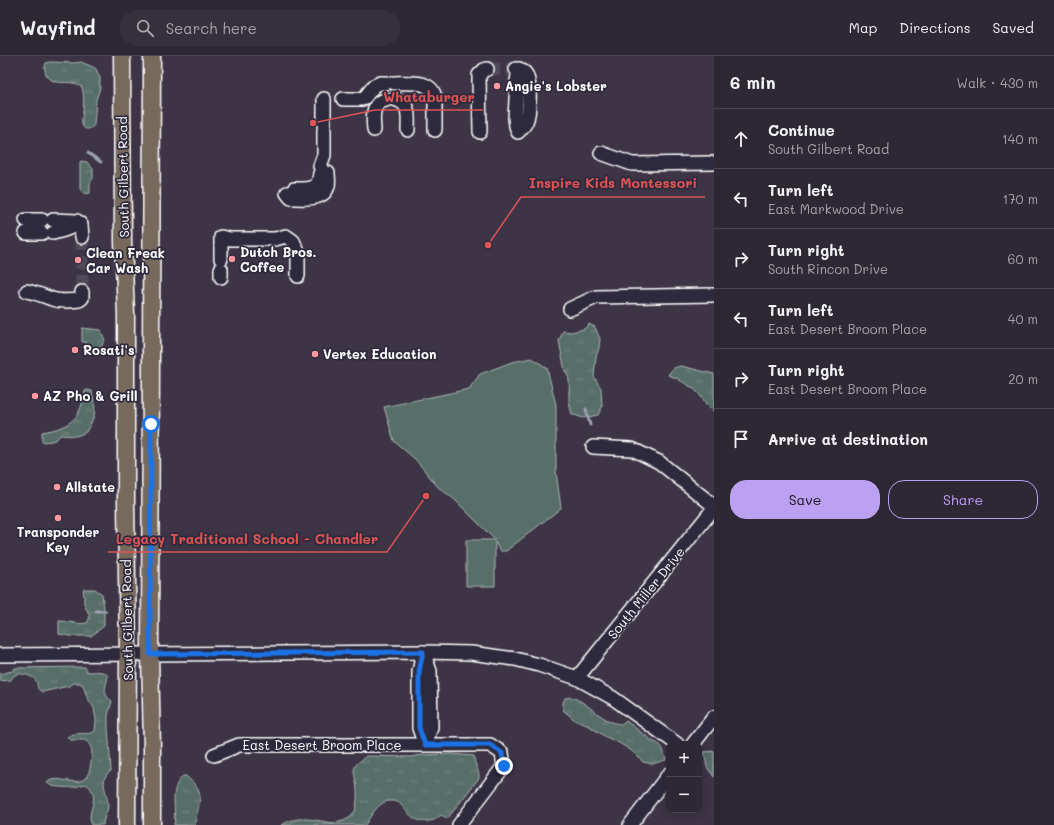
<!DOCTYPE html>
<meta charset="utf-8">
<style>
body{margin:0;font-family:Mali,sans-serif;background:#362f3c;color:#f1f3f6}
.controls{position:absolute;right:12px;bottom:12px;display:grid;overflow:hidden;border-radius:8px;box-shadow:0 2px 10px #0003}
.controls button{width:36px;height:36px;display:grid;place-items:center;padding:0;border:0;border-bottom:1px solid #49444f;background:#2e2734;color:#f1f3f6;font:20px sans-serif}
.stop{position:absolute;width:12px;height:12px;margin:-9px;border:3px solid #1a73e8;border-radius:50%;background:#fff}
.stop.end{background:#1a73e8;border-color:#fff;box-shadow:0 1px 4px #0008}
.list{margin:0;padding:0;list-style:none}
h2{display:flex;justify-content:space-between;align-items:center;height:52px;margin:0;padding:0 16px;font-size:17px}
h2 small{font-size:13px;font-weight:400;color:#a7a5ac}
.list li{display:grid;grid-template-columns:26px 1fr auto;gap:12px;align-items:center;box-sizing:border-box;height:60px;padding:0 16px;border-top:1px solid #49444f}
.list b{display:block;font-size:15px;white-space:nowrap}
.list p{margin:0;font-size:13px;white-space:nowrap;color:#a7a5ac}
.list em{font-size:13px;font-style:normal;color:#a7a5ac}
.actions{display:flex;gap:8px;padding:12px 16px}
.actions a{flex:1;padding:9px 0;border:1px solid #bca0f2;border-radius:16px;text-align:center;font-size:14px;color:#bca0f2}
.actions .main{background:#bca0f2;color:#111}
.icon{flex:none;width:22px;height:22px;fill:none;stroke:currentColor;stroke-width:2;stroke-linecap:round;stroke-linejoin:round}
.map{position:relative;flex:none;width:714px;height:769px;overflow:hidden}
header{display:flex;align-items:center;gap:24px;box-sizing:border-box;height:56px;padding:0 20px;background:#2e2734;border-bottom:1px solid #49444f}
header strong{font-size:19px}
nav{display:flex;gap:22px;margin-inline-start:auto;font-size:14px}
.search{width:280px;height:36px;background:#362f3c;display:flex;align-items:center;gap:10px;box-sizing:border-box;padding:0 14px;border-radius:22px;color:#a7a5ac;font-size:15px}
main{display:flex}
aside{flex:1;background:#2e2734}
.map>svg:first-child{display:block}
.grass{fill:url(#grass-tufts);stroke:#acb6b4}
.pitch{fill:#586e69;stroke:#acb6b4}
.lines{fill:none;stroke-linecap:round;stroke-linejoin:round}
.stream{stroke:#9da3b2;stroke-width:3}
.minor-tunnel{stroke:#504858;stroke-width:13;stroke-dasharray:13 6;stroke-linecap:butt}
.minor-casing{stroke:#fff;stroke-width:16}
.major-casing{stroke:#fff;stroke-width:19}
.minor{stroke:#2f2a3d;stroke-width:13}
.major{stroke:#77695c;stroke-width:16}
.route{stroke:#1a73e8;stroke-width:5}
.poi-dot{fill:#ff9aa2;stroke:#2f2a3d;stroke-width:1.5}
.labels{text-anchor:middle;stroke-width:3.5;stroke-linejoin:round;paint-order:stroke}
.poi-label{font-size:13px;font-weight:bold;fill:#fff;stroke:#2f2a3d;text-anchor:start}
.street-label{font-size:13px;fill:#fff;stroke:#2f2a3d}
.leader{fill:none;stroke:#de5353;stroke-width:1.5}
.callout-dot{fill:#de5353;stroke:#2f2a3d;stroke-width:1.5}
.callout-label{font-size:14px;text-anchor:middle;font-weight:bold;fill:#de5353;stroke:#2f2a3d;stroke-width:3.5;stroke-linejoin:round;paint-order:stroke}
</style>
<header>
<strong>Wayfind</strong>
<div class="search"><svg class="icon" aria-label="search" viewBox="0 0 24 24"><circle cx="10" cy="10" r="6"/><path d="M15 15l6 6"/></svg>Search here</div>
<nav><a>Map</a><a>Directions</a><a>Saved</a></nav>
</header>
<main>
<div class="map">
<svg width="714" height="769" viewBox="0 0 714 769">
<defs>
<pattern id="grass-tufts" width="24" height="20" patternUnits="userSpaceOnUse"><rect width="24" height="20" fill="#586e69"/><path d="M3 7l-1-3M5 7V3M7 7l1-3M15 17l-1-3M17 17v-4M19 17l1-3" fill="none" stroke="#718480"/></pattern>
</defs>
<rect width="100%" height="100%" fill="#3d3446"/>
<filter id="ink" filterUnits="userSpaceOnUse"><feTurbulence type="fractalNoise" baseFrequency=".025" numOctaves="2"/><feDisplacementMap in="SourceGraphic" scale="8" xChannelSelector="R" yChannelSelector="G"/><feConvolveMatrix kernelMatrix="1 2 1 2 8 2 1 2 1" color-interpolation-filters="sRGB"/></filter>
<g filter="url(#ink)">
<path class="grass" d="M50 6 75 7 81 6 93 11 96 13 100 22V32L96 44 94 69C91 74 83 75 82 68 81 64 83 59 83 55 84 47 84 39 82 31 79 29 77 28 73 27 68 26 63 27 57 26 48 24 42 16 46 7Z
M81 105 87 106 93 113V122L90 127V137C85 139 83 137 80 133V106Z
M589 268 595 271 600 283 599 292 596 301 594 321 601 332 602 351 598 359 583 362 574 359H572C571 354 569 349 569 343 568 334 572 323 565 315L559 285 563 275 571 276 584 273Z
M82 272 101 274 102 279 105 283 101 291 93 292 85 286H82Z
M681 310 714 318V356L707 349 699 338 693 332 676 322 668 319C672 313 674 311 681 310Z
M87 334 92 335C96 356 97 357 86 376L77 380 60 379C56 386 50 385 42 386V376C55 374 72 370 79 356 82 350 83 342 85 335Z
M83 533H95L102 538 104 552V570L91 580H70L59 578V565C69 565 78 569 87 567 93 558 86 556 84 548 84 543 84 538 83 533Z
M85 611 87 615 89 616C93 616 98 615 102 616 117 619 95 635 112 645L108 659V671L111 715C97 723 109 739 108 751 107 757 103 762 103 769H91C91 766 90 763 90 760 91 751 96 744 92 735 87 724 82 730 74 731 71 732 55 731 52 730 50 729 48 728 47 727 56 715 85 739 90 712 91 707 92 701 92 696 91 690 89 686 84 684H70L67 681C76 674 87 681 95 675L96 664 94 652 87 641 83 629 79 627H74L69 630 42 636C35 632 39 630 36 625 34 620 20 616 15 619 13 620 12 622 11 624L0 625V618L12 615 15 612Z
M571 641C589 646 604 669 623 668L626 665 654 686C664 689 663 695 666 704L652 708 643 706 632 695 619 687 606 681 589 670 576 665 563 654V647L565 642Z
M714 695V721L707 711 704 696Z
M452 698 474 700C474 709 480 715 479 722L447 763C440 756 440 761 434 764 430 765 425 766 421 765 412 763 408 756 402 750 399 746 396 745 391 745 378 745 372 759 365 769H281C289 765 296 762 305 763 312 763 319 765 327 766 339 768 354 764 356 751 358 740 357 731 355 720 354 717 353 714 355 711 356 707 363 703 366 700L410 701 422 699Z
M183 720H186C208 739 198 744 195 769H174C177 751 168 735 183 720Z"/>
<path class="pitch" d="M532 302 547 312 556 349V416L561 452 506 495H500L495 486V530H466V484H495L454 443 438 431 416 404 394 385 384 351 469 333 480 318 512 306Z"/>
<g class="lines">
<path class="stream" d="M88 97 101 106
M586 353 590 369
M96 555H106"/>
<path class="minor-tunnel" d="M487 13H516
M42 170H53
M82 181V236"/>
<g class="minor-casing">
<path id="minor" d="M516 13C519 14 523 15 525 17 531 23 530 58 526 66 524 70 521 73 518 76L516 70 515 62 517 25 519 13
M394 27C408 27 432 23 435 42V74
M324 43V69
M343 43H362L365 41 374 30 380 27H386
M394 43C411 46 408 61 408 74
M374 74C373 63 371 46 386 44
M480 76 479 22V19L484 14 487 13
M601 97 632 108 714 107
M320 110 324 99V74
M294 133C308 133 319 135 320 117
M287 137 291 142C303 142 324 145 328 130 329 126 328 120 328 117
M26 164H42
M53 164 77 165 81 169 82 181
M26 177H42
M53 177 64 174 80 168
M221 203V181L230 183H275L286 180 293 185 298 196V220
M221 213V221
M27 235C36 237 44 240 52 243 61 246 70 245 79 244L82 242V236
M570 253 596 241 714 239
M593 391 632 393 659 406 714 450
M423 596 430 615 431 671 425 689
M423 596 419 616V672L425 689
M0 599 423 596 471 597 515 603 539 609 577 622 613 642 677 688
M577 622 714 452
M693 688 714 661
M214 699 239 689H490L502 697 504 710 459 769
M630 769 669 718"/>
</g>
<g class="major-casing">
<path id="major" d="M122 0 123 186 126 258V445L128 598 127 769
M152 0 150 597 152 693V769"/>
</g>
<use href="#minor" class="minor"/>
<use href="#major" class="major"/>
</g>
</g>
<g class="lines" filter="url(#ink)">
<path class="route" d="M151 368 150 598 423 596 419 616V672L425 689H490L502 697 504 710"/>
</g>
<g class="poi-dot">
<circle cx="497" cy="30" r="4"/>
<circle cx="232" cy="203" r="4"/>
<circle cx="78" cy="204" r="4"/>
<circle cx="75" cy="294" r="4"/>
<circle cx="315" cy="298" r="4"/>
<circle cx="35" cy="340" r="4"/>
<circle cx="57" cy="431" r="4"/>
<circle cx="58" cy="462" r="4"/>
</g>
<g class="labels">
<g class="poi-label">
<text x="505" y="35">Angie's Lobster</text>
<text x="240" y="201">Dutch Bros.<tspan x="240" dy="15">Coffee</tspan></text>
<text x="86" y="202">Clean Freak<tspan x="86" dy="15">Car Wash</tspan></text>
<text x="83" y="299">Rosati's</text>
<text x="323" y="303">Vertex Education</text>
<text x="43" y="345">AZ Pho &amp; Grill</text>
<text x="65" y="436">Allstate</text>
<text x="58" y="481" text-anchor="middle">Transponder<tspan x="58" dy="15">Key</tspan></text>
</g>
<g class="street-label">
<text transform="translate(123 121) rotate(-91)" y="5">South Gilbert Road</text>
<text transform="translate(646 537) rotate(-51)" y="5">South Miller Drive</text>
<text transform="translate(127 564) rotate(-91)" y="5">South Gilbert Road</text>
<text x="322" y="694">East Desert Broom Place</text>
</g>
</g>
<path class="leader" d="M313 67L375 54H483M488 189L521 141H705M426 440L387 496H108"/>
<g class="callout-dot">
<circle cx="313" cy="67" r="4"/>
<circle cx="488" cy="189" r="4"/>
<circle cx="426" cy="440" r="4"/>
</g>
<g class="callout-label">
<text x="429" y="46">Whataburger</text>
<text x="613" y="132">Inspire Kids Montessori</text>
<text x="247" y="488">Legacy Traditional School - Chandler</text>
</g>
</svg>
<div class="controls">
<button>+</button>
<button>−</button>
</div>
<div class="stop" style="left:151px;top:368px"></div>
<div class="stop end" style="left:504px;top:710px"></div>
</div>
<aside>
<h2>6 min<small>Walk · 430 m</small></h2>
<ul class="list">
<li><svg class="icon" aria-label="ahead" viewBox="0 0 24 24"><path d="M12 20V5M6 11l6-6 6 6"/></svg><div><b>Continue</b><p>South Gilbert Road</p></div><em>140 m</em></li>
<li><svg class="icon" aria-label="left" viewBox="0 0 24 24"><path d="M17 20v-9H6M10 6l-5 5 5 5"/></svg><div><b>Turn left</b><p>East Markwood Drive</p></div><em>170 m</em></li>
<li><svg class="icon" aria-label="right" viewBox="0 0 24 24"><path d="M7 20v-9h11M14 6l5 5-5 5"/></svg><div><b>Turn right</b><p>South Rincon Drive</p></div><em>60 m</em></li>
<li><svg class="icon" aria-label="left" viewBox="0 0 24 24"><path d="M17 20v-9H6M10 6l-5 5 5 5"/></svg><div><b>Turn left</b><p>East Desert Broom Place</p></div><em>40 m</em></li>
<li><svg class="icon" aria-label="right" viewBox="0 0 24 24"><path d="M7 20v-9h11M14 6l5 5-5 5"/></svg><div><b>Turn right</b><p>East Desert Broom Place</p></div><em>20 m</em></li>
<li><svg class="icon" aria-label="arrive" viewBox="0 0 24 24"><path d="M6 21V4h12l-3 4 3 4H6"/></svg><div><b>Arrive at destination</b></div></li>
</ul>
<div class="actions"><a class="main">Save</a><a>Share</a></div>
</aside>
</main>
